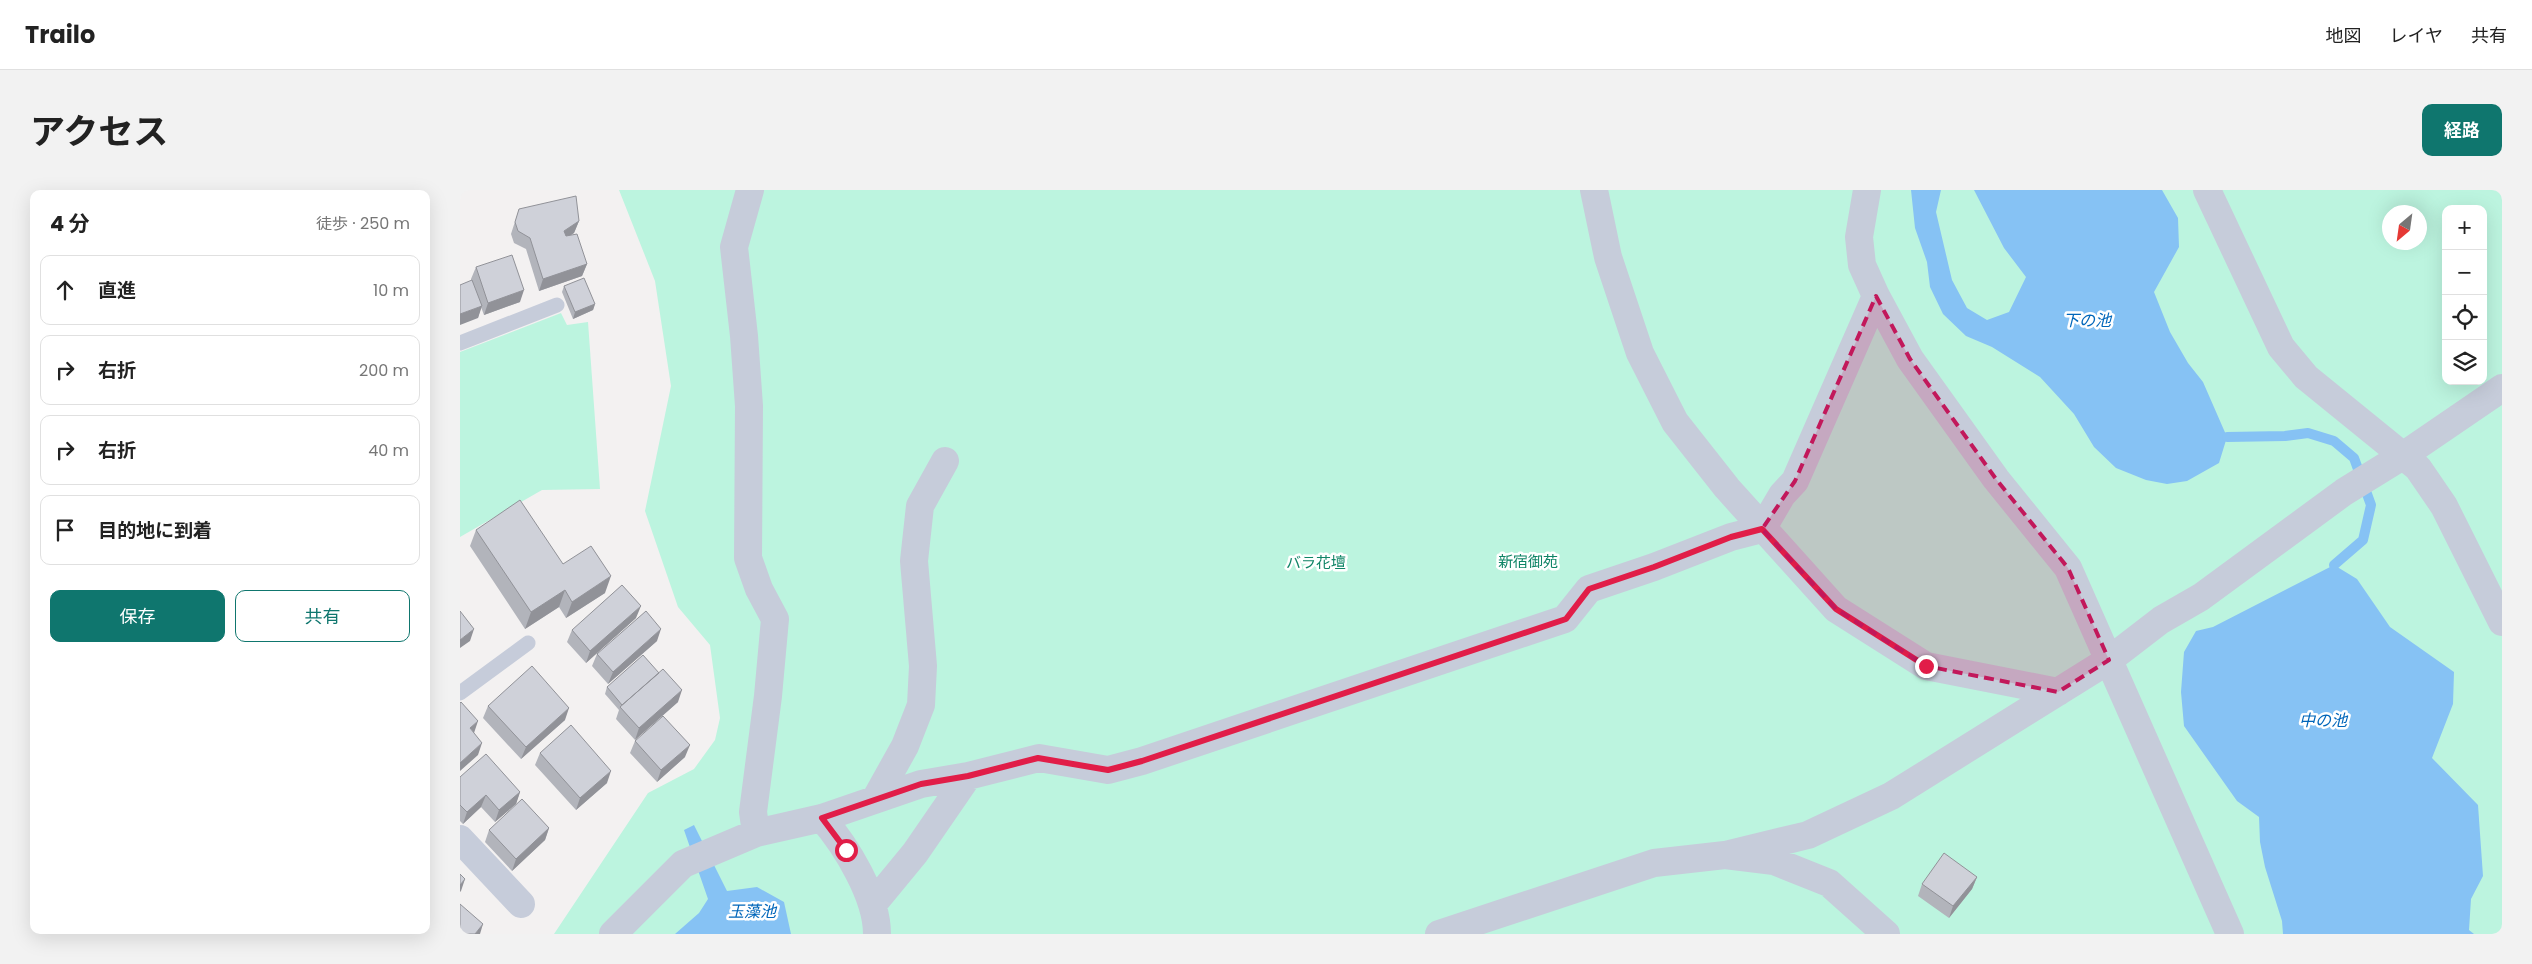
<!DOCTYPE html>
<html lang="ja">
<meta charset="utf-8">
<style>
body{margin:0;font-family:Poppins,"Noto Sans JP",sans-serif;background:#f2f2f2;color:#222}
.controls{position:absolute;right:15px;top:15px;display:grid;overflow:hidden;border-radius:10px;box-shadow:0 5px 20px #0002}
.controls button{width:45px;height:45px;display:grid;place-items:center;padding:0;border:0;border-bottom:1px solid #e0e0e0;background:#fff;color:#222;font:25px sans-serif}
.compass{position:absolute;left:1922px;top:15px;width:45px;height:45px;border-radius:50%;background:#fff;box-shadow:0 5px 20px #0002;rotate:209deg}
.stop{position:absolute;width:15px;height:15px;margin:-11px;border:4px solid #e11d48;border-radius:50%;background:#fff}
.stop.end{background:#e11d48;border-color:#fff;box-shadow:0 1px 5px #0008}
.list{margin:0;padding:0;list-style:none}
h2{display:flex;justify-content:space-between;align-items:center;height:65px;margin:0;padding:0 20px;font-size:21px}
h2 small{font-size:16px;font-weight:400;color:#767676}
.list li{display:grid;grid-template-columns:32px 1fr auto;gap:15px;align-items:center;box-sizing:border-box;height:70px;margin:0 10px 10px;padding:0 10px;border:1px solid #e0e0e0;border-radius:10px}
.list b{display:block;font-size:19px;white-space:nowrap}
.list em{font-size:16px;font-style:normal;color:#767676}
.actions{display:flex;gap:10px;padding:15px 20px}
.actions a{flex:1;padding:11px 0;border:1px solid #0f766e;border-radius:10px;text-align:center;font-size:18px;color:#0f766e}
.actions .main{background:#0f766e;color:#fff}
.icon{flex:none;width:28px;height:28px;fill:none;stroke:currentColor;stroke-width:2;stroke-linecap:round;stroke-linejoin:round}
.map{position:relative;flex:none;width:2042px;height:744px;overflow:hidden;border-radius:10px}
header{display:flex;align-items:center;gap:30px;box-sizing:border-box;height:70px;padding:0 25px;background:#fff;border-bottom:1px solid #e0e0e0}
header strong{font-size:24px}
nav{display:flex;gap:28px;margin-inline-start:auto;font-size:18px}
.intro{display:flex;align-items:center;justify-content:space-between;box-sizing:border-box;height:120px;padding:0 30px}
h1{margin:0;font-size:35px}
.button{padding:12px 22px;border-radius:10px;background:#0f766e;color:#fff;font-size:18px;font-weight:700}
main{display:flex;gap:30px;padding:0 30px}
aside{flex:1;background:#fff;border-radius:10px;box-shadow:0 5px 20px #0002}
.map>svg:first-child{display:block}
.green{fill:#bcf4df;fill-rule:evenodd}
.water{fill:#86c2f4}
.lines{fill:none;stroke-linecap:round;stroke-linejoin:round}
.stream{stroke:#86c2f4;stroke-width:10}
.lane{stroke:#c6ccda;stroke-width:15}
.street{stroke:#c6ccda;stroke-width:28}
.wall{fill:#b2b4bb}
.shaded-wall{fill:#919298}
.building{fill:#cfd1d9;stroke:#919298}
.route{stroke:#e11d48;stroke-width:6}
.marked{fill:#c2185b;fill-opacity:0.2;stroke:#c2185b;stroke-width:4;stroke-dasharray:10 6;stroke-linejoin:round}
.labels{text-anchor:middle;stroke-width:5;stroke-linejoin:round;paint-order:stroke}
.park-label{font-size:15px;fill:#0f8466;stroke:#fff}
.water-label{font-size:16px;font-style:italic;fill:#0066ba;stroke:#fff}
</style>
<header>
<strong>Trailo</strong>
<nav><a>地図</a><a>レイヤ</a><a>共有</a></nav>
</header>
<div class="intro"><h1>アクセス</h1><a class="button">経路</a></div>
<main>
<aside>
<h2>4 分<small>徒歩 · 250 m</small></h2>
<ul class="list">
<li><svg class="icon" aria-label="ahead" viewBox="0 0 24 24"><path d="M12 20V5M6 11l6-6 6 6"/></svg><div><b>直進</b></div><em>10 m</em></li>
<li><svg class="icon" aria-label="right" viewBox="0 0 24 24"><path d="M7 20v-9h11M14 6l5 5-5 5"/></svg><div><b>右折</b></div><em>200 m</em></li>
<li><svg class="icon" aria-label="right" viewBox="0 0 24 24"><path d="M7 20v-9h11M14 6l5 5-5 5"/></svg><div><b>右折</b></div><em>40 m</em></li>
<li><svg class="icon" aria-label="arrive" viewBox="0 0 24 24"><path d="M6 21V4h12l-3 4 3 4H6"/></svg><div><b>目的地に到着</b></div></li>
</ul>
<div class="actions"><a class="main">保存</a><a>共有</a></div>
</aside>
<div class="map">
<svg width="2042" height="744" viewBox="0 0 2042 744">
<rect width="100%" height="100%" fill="#f3f1f1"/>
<path class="green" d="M159 0H2042V744H94L188 603 234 579 255 550 260 528 250 455 218 417 185 321 211 196 195 91ZM1986 19H2023V191H1986ZM1930 22H1960V52H1930Z
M101 123 107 135 128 132 140 299 82 300 0 347V162Z"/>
<path class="water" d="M1451 0H1481L1476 22 1492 90 1507 118 1527 130 1549 122 1566 87 1544 58 1514 0H1702L1718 28 1719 57 1694 102 1710 142 1728 173 1743 192 1767 247 1759 273 1727 291 1707 294 1686 290 1656 278 1634 257 1614 224 1580 187 1532 157 1506 146 1483 124 1470 97 1467 72 1455 38Z
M1874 375 1897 389 1930 437 1994 482 1993 514 1972 568 2018 615 2023 686 2011 709 2009 740 2014 744H1823L1822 731 1805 677 1800 652 1799 627 1777 611 1724 536 1721 502 1724 462 1736 441 1753 437Z
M234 635 267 701 297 697 324 712 331 744H215L239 723 248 709 224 640Z"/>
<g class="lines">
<path class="stream" d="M1767 247 1825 246 1848 243 1874 251 1894 268 1911 315 1903 350 1874 375"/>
<path class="lane" d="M0 153 97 115
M0 503 68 453"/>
<path class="street" d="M1134 0 1148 67 1180 163 1215 232 1267 298 1376 419 1466 476 1598 502
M1407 0 1399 47 1402 75 1416 106 1450 169 1536 289 1608 378 1770 744
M1747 0 1821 157 1846 187 1958 278 1984 316 2042 432
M416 608 445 556 461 515 463 476 454 371 460 316 485 271
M362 628C386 656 417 706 417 744
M296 643 362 628 461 594 508 586
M0 649 61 714
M1265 665 1348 645 1431 606 1649 470 1701 430 1741 407 1884 302 1944 265 2042 198
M413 714 455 663 508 586 579 568 648 580 682 571 1105 429 1129 399 1194 377 1271 347 1302 339 1322 305 1335 291 1416 106
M153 744 223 674 296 643 293 622 308 506 315 429 299 399 288 368 289 216 284 146 274 57 290 0
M979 744 1194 673 1265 665 1314 671 1369 693 1426 744"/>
</g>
<path class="wall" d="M59 19 119 31 114 43 110 45 127 74 122 86 79 101 66 59 54 53 51 44Z
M16 77 60 112 24 125 21 117 18 128 11 89Z
M104 96 135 114 133 120 113 129 102 102Z
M16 340 145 403 106 428 99 417 65 439 10 356Z
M176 428 126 473 107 452 112 440Z
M197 451 148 494 132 476 137 464Z
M147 497 218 512 175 550 156 529 159 520 145 504Z
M28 516 105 530 61 569 23 528Z
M175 551 225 567 197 592 170 563Z
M80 563 147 593 116 620 75 575Z
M0 587 60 602 56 614 35 632 21 617 3 634 0 631Z
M89 638 85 650 52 681 25 652 29 640Z
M1517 687 1512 699 1489 728 1458 706 1462 694Z"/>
<path class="shaded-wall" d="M119 31 114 43 100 53 104 41Z
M127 74 122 86 79 101 83 89Z
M64 100 60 112 24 125 28 113Z
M135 114 133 120 113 129 115 122Z
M22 116 18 128 0 135V124Z
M151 386 145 403 106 428 112 412Z
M105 400 99 417 65 439 71 422Z
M181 416 176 428 126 473 130 461Z
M14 439 10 451 0 458V450Z
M201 439 197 451 148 494 153 482Z
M222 500 218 512 175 550 179 538Z
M109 518 105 530 61 569 66 557Z
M18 531 14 543 10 538Z
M22 553 18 565 0 581V573Z
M230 555 225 567 197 592 201 580Z
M151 581 147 593 116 620 120 608Z
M60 602 56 614 35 632 39 620Z
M26 605 21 617 3 634 7 622Z
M89 638 85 650 52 681 56 669Z
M1517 687 1512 699 1489 728 1493 716Z
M5 689 1 701 0 702V695Z
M23 734 20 744H15Z"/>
<path class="building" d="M116 6 119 31 104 41 106 46 117 44 127 74 83 89 70 48 58 41 55 32 59 19Z
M52 65 64 100 28 113 16 77Z
M124 88 135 114 115 122 104 96Z
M12 90 22 116 0 124V95Z
M60 310 103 374 131 356 151 386 112 412 105 400 71 422 16 340Z
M162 395 181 416 130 461 112 440Z
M0 421 14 439 0 450Z
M186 421 201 439 153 482 137 464Z
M183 465 199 483 162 515 147 497Z
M72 476 109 518 66 557 28 516Z
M203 479 222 500 179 538 160 517Z
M1 512 18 531 10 538 22 553 0 573V513Z
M203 526 230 555 201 580 175 551Z
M111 535 151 581 120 608 80 563Z
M26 564 60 602 39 620 26 605 7 622 0 615V587Z
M62 609 89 638 56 669 29 640Z
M1484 663 1517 687 1493 716 1462 694Z
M0 684 5 689 0 695Z
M0 714 23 734 15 744H0Z"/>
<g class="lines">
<path class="route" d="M386 660 362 628 461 594 508 586 578 568 648 580 682 571 1106 429 1129 399 1194 377 1271 347 1302 339 1376 419 1466 476"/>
</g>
<path class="marked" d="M1416 106 1450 169 1536 289 1608 378 1649 470 1598 502 1466 476 1376 419 1302 339 1335 291Z"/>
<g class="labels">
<g class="park-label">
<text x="1068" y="377">新宿御苑</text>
<text x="856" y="378">バラ花壇</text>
</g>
<g class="water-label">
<text x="1627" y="136">下の池</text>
<text x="1863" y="536">中の池</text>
<text x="292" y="727">玉藻池</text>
</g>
</g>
</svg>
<div class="controls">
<button>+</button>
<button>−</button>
<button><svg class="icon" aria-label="locate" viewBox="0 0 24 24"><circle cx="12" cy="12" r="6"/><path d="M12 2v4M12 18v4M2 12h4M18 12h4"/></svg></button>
<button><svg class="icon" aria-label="layers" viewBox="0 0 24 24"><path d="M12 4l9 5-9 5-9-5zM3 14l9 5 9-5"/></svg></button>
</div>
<svg class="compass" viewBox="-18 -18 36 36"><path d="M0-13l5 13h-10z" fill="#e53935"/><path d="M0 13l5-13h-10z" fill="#767676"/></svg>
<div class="stop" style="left:386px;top:660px"></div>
<div class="stop end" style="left:1466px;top:476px"></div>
</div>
</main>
